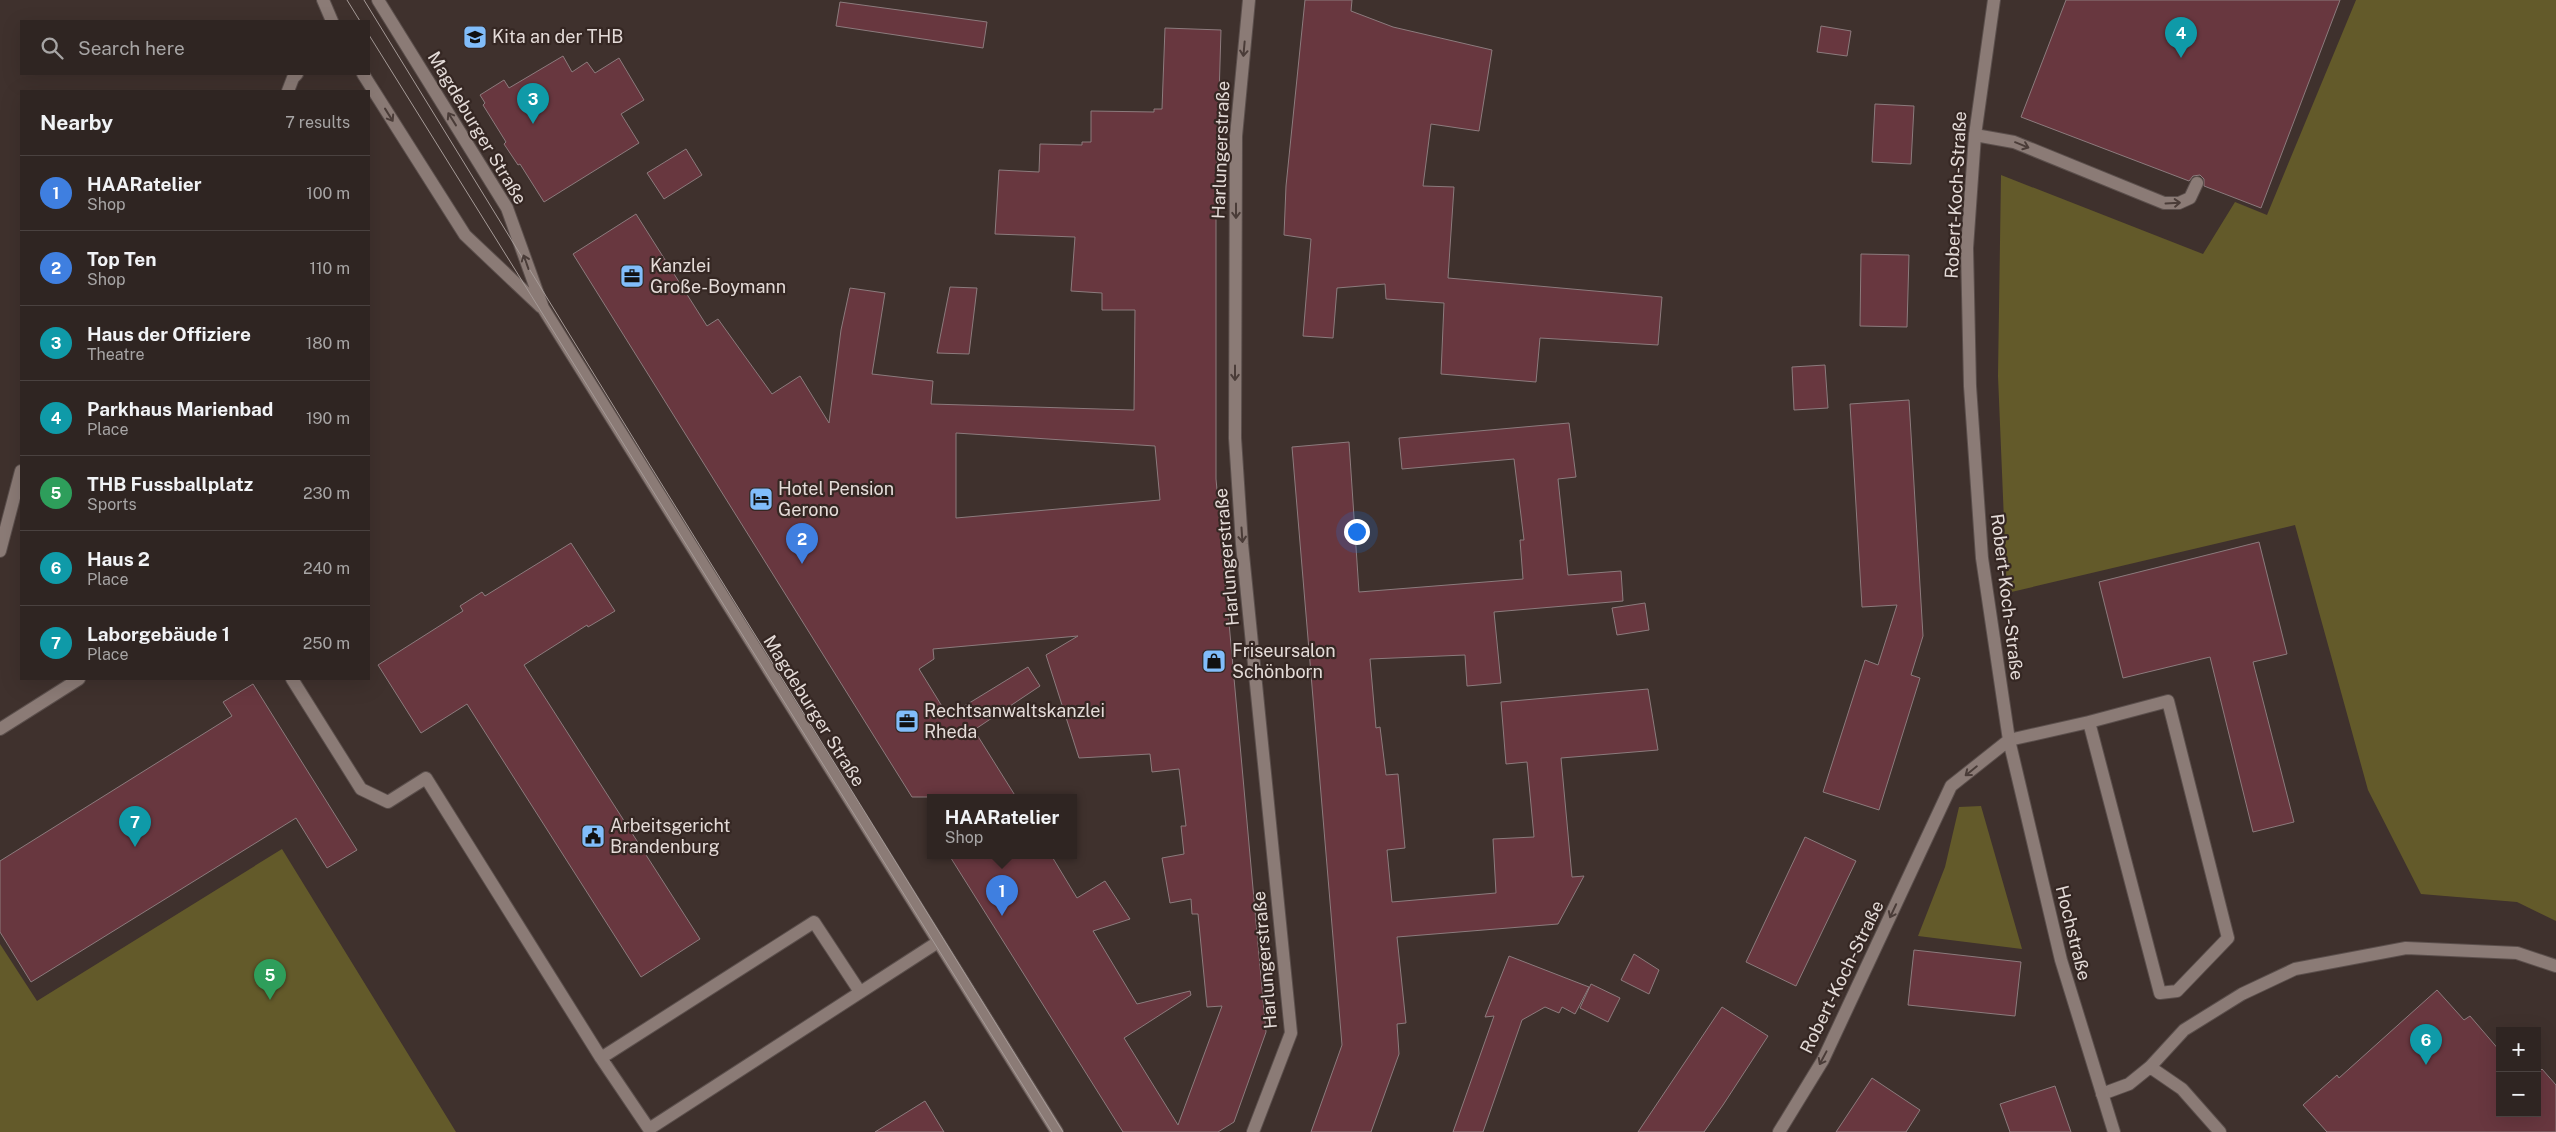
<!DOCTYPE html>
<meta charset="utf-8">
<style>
body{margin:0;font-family:"Public Sans",sans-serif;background:#3b312f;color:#f1f3f6}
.controls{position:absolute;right:15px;bottom:15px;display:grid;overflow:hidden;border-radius:0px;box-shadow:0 5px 20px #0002}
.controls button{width:45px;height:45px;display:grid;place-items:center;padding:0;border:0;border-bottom:1px solid #4a4240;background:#2f2522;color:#f1f3f6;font:25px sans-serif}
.you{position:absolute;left:1356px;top:531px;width:18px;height:18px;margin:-12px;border:4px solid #fff;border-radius:50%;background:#1a73e8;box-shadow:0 0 0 8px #1a73e833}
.badge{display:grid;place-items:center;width:32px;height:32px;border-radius:50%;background:#8bbbb9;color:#fff;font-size:16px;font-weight:700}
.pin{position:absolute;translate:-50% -41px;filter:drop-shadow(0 1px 2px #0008)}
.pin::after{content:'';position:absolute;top:26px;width:18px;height:15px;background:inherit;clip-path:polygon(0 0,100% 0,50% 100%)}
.popup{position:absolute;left:927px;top:794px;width:150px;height:65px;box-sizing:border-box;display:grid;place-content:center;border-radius:0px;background:#2f2522;filter:drop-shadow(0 1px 4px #0005);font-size:16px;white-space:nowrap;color:#a7a5a5}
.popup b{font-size:19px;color:#f1f3f6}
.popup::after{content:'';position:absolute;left:50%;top:100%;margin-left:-10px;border:10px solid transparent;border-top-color:#2f2522}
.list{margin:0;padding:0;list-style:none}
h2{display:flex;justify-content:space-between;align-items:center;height:65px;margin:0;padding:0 20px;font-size:21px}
h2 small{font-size:16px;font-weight:400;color:#a7a5a5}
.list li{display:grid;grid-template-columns:32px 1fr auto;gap:15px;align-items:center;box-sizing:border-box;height:75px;padding:0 20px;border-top:1px solid #4a4240}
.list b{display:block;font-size:19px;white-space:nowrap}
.list p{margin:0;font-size:16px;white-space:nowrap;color:#a7a5a5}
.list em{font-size:16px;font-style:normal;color:#a7a5a5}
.icon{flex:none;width:28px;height:28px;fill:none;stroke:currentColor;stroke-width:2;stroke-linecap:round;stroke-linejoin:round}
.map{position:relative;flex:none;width:2556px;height:1132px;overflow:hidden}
.search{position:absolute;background:#2f2522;box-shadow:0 5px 20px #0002;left:20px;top:20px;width:350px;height:55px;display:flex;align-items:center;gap:12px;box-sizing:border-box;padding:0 18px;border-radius:0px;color:#a7a5a5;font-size:19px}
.panel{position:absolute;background:#2f2522;box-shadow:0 5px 20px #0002;left:20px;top:90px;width:350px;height:590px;border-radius:0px}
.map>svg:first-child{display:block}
.green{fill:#635a2a}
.building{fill:#68373f;stroke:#8c7b7d;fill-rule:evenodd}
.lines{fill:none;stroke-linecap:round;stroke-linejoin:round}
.lane-casing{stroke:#5b4f4c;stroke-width:14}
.street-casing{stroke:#5b4f4c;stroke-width:14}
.secondary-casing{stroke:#5b4f4c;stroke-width:14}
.lane{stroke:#8b7b76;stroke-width:12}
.street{stroke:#8b7b76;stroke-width:12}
.secondary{stroke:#8b7b76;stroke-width:12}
.tram{stroke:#a69b98;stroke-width:1}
.oneway{stroke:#4a3c38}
.labels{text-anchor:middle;stroke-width:4.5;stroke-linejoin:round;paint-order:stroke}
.poi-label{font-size:18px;fill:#e4dbd8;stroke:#352723;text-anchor:start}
.street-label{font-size:18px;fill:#e4dbd8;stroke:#352723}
</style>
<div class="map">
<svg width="2556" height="1132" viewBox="0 0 2556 1132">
<rect width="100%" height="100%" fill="#3f312d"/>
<path class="green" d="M2356 0H2556V921L2517 902 2421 894 2368 790 2295 525 2007 593 1998 376 2001 175 2203 254 2235 202 2267 215Z
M1981 806 2022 949 1918 936 1945 867 1959 807Z
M282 849 456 1132H0V944L37 1001Z"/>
<path class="building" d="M1305 0H1352L1351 11 1393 27 1492 50 1479 131 1431 124 1423 186 1454 187 1448 278 1662 297 1658 345 1540 338 1536 382 1441 374 1444 303 1386 299 1385 284 1337 288 1333 338 1303 336 1311 239 1284 235 1286 186Z
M2066 0H2340L2261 208 2204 186V179L2200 175 2193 176 2189 181 2021 117Z
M840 2 987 22 983 48 836 26Z
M1821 26 1851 31 1847 56 1817 52Z
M1165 28 1221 30 1216 196V479L1266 1032 1234 1122 1218 1132H1123L949 855H1051L1077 898 1105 881 1130 919 1093 931 1137 1004 1190 991 1191 995 1124 1038 1178 1125 1222 1006 1207 1007 1198 914H1192L1191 899 1170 903 1162 858 1184 854 1181 826H1186L1179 769 1152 772 1150 754 1079 758 1046 655 1078 636 933 649 934 659 919 669 948 716 1028 667 1040 686 974 730 1016 797H912L573 254 636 214 707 326 718 319 772 394 800 376 829 423 841 330 850 288 885 293 872 374 933 381 931 404 1134 410 1135 310H1102V293L1071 291 1075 237 995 234 999 170 1039 172 1040 144 1082 145V142H1091V111L1154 112V109H1162ZM956 433 1155 446 1160 500 956 518Z
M563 56 572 72 587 62 595 73 619 58 644 100 621 114 639 143 544 202 520 164 518 165 504 144 506 142 483 105 485 103 480 95 504 80 509 88Z
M1875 104 1914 106 1911 164 1872 162Z
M686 149 702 175 664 199 647 173Z
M1861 254 1909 255 1907 327 1860 326Z
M950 287 977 288 969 354 937 353Z
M1825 365 1828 408 1794 410 1792 367Z
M1909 400 1923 636 1911 675 1920 678 1879 810 1823 792 1865 660 1878 665 1897 605 1862 607 1850 404Z
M1569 423 1576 477 1558 479 1568 575 1621 571 1623 601 1494 612 1501 683 1467 686 1465 655 1370 659 1376 728 1380 727 1386 775 1398 774 1405 848 1387 850 1392 902 1496 893 1493 839 1534 837 1527 762 1506 764 1501 702 1648 689 1658 750 1561 758 1572 877 1584 876 1558 924 1397 937 1406 1023 1397 1024 1399 1054 1371 1132H1311L1342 1045 1292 447 1349 442 1359 592 1523 579 1520 540H1524L1514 459 1402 469 1399 438Z
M2259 542 2287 654 2253 662 2294 822 2253 832 2210 657 2123 678 2099 582Z
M571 543 615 611 588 627 587 625 524 665 700 939 641 977 467 704 421 733 378 665 463 611 460 606 482 592 485 596Z
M1645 603 1649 630 1617 635 1612 608Z
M253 684 357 850 327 868 296 818 31 982 0 932V861L232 716 223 702Z
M1805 837 1856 861 1796 986 1746 962Z
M1914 950 2021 962 2015 1016 1908 1005Z
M1634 954 1659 970 1649 994 1621 980Z
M1509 956 1589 987 1575 1014 1562 1007 1559 1013 1545 1007 1522 1020 1483 1132H1453L1494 1016 1485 1017Z
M1591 984 1620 998 1608 1022 1580 1008Z
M2437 990 2464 1020 2470 1016 2500 1051V1113H2537V1074L2542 1069 2556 1085V1132H2327L2303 1105 2337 1075 2339 1078Z
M1722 1007 1768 1036 1723 1105 1704 1132H1638Z
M1872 1078 1920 1110 1906 1132H1836Z
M2055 1086 2071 1132H2010L2000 1104Z
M925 1101 944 1132H875Z"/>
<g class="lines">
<g class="lane-casing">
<path id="lane" d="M288 91 293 78 297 74
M1975 135 2014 142 2164 203H2179L2190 198 2197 183
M0 551 21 471
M292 679 361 789 388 802 426 778 601 1058 649 1129 938 942
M0 729 79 679
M2009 740 2089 722 2160 993 2177 991 2228 938 2168 701 2089 722
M601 1058 814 922 860 992
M2150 1067 2182 1089 2220 1132
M2102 1094 2129 1084 2150 1067 2184 1030 2242 994 2295 969 2406 948 2517 953 2556 966"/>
</g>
<g class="street-casing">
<path id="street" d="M1249 0 1236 136 1235 438 1242 544 1291 1033 1253 1132
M1994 0 1975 135 1967 248 1970 386 1982 558 2009 740 2061 960 2114 1132
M1779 1132 1823 1060 1951 786 2009 740"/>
</g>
<g class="secondary-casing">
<path id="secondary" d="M323 0 332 21
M378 0 507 208 543 308 1057 1132
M363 74 465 235 541 307"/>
</g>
<use href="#lane" class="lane"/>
<use href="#street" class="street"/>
<use href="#secondary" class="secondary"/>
<path class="tram" d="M347 0 360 21
M364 0 643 454 1063 1132
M369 35 1052 1132"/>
</g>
<defs><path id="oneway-shaft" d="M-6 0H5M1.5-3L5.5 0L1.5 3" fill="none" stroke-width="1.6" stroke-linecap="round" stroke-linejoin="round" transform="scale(1.25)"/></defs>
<g class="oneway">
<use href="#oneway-shaft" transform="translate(1244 49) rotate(95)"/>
<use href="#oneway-shaft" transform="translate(389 115) rotate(58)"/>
<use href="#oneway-shaft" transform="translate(452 119) rotate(-122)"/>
<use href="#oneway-shaft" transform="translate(2022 145) rotate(22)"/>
<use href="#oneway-shaft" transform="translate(2173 203) rotate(-3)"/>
<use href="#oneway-shaft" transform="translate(1236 211) rotate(90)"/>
<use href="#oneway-shaft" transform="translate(526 262) rotate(-110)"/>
<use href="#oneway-shaft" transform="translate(1235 373) rotate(90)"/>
<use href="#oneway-shaft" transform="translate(1242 535) rotate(86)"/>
<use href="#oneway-shaft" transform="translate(1971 771) rotate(141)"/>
<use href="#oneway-shaft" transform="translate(1893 911) rotate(115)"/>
<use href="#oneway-shaft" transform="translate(1823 1058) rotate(118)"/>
</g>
<defs>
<g id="school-square" transform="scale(1.25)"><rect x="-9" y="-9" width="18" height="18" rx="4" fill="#81bdfa" stroke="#352723"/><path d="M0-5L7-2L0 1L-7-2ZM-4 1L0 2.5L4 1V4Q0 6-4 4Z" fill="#111"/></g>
<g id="office-square" transform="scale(1.25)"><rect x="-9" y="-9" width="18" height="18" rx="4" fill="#81bdfa" stroke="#352723"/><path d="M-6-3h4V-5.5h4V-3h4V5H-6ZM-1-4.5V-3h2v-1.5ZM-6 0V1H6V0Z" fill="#111"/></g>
<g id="hotel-square" transform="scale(1.25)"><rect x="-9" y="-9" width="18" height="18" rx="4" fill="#81bdfa" stroke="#352723"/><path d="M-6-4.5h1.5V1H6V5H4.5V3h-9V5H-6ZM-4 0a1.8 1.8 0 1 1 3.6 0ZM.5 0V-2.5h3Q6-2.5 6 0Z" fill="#111"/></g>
<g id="shop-square" transform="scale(1.25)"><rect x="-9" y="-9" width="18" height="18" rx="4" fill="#81bdfa" stroke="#352723"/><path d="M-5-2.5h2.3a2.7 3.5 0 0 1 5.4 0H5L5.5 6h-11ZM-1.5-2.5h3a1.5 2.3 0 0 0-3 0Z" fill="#111"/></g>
<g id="civic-square" transform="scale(1.25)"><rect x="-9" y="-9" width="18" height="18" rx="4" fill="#81bdfa" stroke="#352723"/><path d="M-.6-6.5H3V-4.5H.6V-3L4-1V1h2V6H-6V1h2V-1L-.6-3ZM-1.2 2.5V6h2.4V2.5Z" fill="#111"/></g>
</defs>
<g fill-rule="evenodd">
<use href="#school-square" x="475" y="37"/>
<use href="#office-square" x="632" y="276"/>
<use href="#hotel-square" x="761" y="499"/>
<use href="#shop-square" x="1214" y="661"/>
<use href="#office-square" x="907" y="721"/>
<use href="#civic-square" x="593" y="836"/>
</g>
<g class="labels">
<g class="poi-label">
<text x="492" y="43">Kita an der THB</text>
<text x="650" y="272">Kanzlei<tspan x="650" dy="21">Große-Boymann</tspan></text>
<text x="778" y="495">Hotel Pension<tspan x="778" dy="21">Gerono</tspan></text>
<text x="1232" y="657">Friseursalon<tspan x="1232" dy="21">Schönborn</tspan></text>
<text x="924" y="717">Rechtsanwaltskanzlei<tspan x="924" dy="21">Rheda</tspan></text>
<text x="610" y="832">Arbeitsgericht<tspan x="610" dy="21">Brandenburg</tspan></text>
</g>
<g class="street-label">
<text transform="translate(477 128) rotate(59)" y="6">Magdeburger Straße</text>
<text transform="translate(1221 150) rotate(-88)" y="6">Harlungerstraße</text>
<text transform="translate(1956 195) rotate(-87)" y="6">Robert-Koch-Straße</text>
<text transform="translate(1227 557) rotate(-95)" y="6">Harlungerstraße</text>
<text transform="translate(2007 597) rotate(83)" y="6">Robert-Koch-Straße</text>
<text transform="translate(814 711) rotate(58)" y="6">Magdeburger Straße</text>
<text transform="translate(2073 933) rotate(76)" y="6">Hochstraße</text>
<text transform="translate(1265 960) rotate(-95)" y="6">Harlungerstraße</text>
<text transform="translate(1842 977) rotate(-64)" y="6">Robert-Koch-Straße</text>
</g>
</g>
</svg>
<div class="controls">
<button>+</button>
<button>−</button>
</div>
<div class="you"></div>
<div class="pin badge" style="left:1002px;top:916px;background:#3f7fe0">1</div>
<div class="popup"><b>HAARatelier</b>Shop</div>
<div class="pin badge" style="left:802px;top:564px;background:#3f7fe0">2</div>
<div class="pin badge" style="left:533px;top:124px;background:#0f9aa8">3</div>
<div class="pin badge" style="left:2181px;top:58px;background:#0f9aa8">4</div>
<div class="pin badge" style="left:270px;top:1000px;background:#2e9e5b">5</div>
<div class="pin badge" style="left:2426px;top:1065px;background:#0f9aa8">6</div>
<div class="pin badge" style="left:135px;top:847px;background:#0f9aa8">7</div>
<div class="search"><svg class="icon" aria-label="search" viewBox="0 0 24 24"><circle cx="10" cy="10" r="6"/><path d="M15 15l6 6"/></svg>Search here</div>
<section class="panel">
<h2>Nearby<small>7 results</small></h2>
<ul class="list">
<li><span class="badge" style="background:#3f7fe0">1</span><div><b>HAARatelier</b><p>Shop</p></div><em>100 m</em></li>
<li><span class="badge" style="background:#3f7fe0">2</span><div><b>Top Ten</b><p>Shop</p></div><em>110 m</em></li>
<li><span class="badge" style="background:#0f9aa8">3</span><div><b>Haus der Offiziere</b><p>Theatre</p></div><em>180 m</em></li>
<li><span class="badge" style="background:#0f9aa8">4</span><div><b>Parkhaus Marienbad</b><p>Place</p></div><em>190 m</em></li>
<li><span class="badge" style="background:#2e9e5b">5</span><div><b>THB Fussballplatz</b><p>Sports</p></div><em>230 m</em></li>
<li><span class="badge" style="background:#0f9aa8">6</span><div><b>Haus 2</b><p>Place</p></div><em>240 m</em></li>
<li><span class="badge" style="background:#0f9aa8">7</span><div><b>Laborgebäude 1</b><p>Place</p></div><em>250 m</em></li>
</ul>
</section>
</div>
